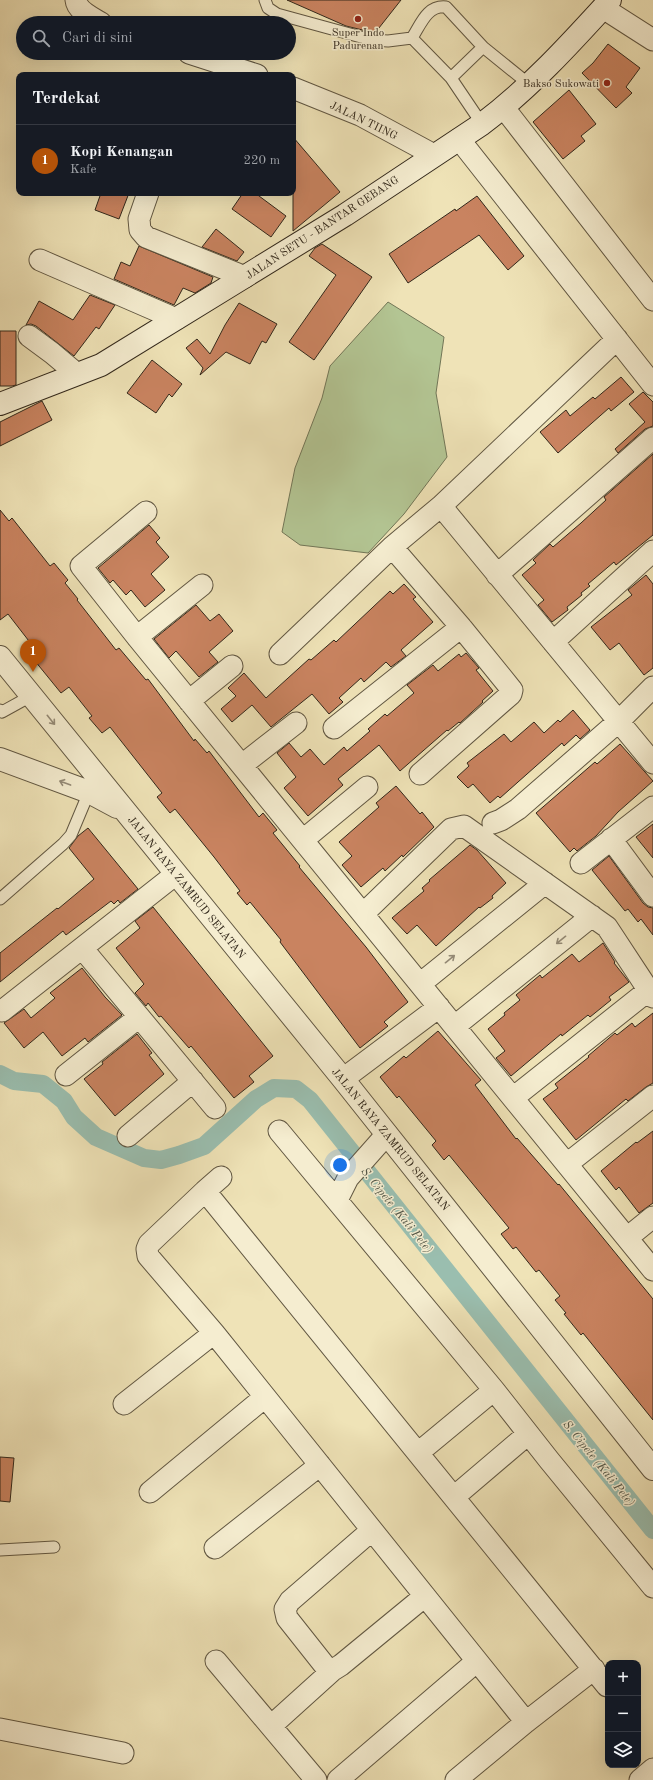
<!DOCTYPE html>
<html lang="id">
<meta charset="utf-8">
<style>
body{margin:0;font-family:"Old Standard TT",serif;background:#20242c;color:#f1f3f6}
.controls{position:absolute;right:12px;bottom:12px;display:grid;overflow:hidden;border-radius:8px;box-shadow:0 4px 16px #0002}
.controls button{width:36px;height:36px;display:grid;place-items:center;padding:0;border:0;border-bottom:1px solid #363941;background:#171b24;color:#f1f3f6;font:20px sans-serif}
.you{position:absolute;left:340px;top:1165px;width:14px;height:14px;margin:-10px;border:3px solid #fff;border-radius:50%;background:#1a73e8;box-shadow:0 0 0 6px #1a73e833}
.badge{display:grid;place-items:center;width:26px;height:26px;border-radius:50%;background:#b45309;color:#fff;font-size:13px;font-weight:700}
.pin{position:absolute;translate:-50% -33px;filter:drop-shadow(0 1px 2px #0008)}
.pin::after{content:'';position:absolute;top:21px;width:14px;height:12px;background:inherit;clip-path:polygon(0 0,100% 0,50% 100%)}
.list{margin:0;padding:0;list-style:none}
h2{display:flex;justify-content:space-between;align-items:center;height:52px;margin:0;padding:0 16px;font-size:17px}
h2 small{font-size:13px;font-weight:400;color:#9ea1a6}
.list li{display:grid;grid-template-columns:26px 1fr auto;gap:12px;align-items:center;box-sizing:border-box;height:72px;padding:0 16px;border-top:1px solid #363941}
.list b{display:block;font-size:15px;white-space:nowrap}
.list p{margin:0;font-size:13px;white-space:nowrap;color:#9ea1a6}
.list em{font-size:13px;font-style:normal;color:#9ea1a6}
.icon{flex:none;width:22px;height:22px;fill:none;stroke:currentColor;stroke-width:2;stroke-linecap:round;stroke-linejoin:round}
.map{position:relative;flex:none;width:653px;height:1780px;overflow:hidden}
.search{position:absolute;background:#171b24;box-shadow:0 4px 16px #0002;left:16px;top:16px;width:280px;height:44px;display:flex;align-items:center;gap:10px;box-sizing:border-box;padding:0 14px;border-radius:22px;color:#9ea1a6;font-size:15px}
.panel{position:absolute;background:#171b24;box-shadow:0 4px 16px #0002;left:16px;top:72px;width:280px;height:124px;border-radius:8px}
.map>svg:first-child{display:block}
.green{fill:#b3c593;stroke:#727657}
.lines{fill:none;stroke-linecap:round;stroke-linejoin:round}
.canal{stroke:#9abeaf;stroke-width:18}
.building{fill:#c98360;stroke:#32281b}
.service-casing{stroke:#615742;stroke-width:13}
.minor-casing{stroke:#615742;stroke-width:23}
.tertiary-casing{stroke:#615742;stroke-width:24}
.secondary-casing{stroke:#32281b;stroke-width:24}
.service{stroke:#f5edd0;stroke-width:11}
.minor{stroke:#f5edd0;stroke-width:21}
.tertiary{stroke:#f5edd0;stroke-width:22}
.secondary{stroke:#f5edd0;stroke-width:22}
.oneway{stroke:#948a76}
.poi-dot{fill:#8f2418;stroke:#f5edd0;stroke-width:1.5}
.labels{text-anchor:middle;stroke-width:3;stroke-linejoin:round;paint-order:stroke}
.poi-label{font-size:11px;fill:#32281b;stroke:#f5edd0}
.street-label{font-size:11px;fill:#32281b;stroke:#f5edd0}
.water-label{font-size:12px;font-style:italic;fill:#515547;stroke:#f5edd0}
</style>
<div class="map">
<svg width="653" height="1780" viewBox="0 0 653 1780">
<rect width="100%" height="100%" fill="#efe3b7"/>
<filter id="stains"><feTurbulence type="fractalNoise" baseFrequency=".005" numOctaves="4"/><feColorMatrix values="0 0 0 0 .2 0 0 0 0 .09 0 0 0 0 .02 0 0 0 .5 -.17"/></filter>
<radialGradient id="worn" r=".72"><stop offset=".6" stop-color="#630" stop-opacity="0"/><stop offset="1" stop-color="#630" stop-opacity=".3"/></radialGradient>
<path class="green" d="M388 302 444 337 436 393 447 457 404 514 368 553 300 545 282 532 295 468 322 398 330 366Z"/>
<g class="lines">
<path class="canal" d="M0 1074 14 1081 43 1084 64 1101 74 1117 96 1137 144 1158 161 1160 179 1155 204 1146 256 1099 274 1088 296 1089 310 1100 653 1530"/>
</g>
<path class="building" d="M287 0H401L375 33 346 26Z
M608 44 640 68 626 87 632 93 616 108 582 73 593 63Z
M569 90 596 124 581 136 585 141 563 159 533 122Z
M293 137 340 192 293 231Z
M101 193H129L119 219 95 210Z
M243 193H255L286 216 271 237 232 209Z
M477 196 524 256 508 270 479 235 408 283 389 254 455 209 456 211Z
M216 229 244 252 237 261 202 247Z
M322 244 372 277 314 360 289 342 336 275 309 256 315 248Z
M139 246 213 277 211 283 195 293 183 288 174 305 114 279 121 262 130 266Z
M90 295 115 305 99 329 96 327 74 356 36 326 31 324 26 325 39 301 73 320Z
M239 303 277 324 266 343 262 341 250 364 226 352 200 375 203 368 186 348 197 339 210 354 225 325Z
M0 331H16V385L12 386H0Z
M152 360 182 384 172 397 169 394 156 413 127 393Z
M621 377 634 392 611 411 609 408 558 453 540 432 566 410 570 416 593 397 595 399Z
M643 392 653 402V426L645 429 618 453 615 449 645 422 629 404Z
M42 401 52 420 0 446V422Z
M653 454V535L616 565 614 562 588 584 590 586 581 593 582 595 567 607 568 610 552 622 538 605 544 600 522 575 536 563 533 560 550 544 553 547 581 523 606 500 604 497Z
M0 510 9 521 12 518 50 566 54 563 68 580 65 583 78 599 77 600 116 650 119 648 146 680 148 679 194 741 195 739 207 753 209 751 259 817 263 813 277 830 273 833 300 866 299 867 366 947 408 1002 384 1022 388 1026 360 1048 280 942 281 940 250 902 247 905 237 893 240 891 214 857 175 809 170 813 157 797 162 793 110 727 102 733 89 718 92 716 69 687 61 693 26 650 32 645 8 614 0 620Z
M149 525 160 538 156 542 169 557 151 574 165 590 145 607 131 590 126 595 113 580 110 583 98 568Z
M646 575 653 584V668L644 675 619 643 610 650 591 627 632 595 628 590Z
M404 584 416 597 413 599 433 622 401 650 406 656 391 667 386 662 364 682 361 678 339 698 343 702 329 714 312 694 271 727 252 705 232 722 221 709 236 696 228 688 244 673 266 698 309 659 311 660 334 640 336 642 390 591 393 594Z
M196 605 210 621 219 614 233 631 209 652 218 662 199 677 176 651 169 658 154 639Z
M466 653 479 668 476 670 493 691 482 701 483 702 460 723 459 722 448 731 447 730 400 771 379 745 338 779 343 785 308 816 284 788 296 777 277 753 289 743 301 757 310 749 324 765 344 747 347 751 370 731 368 729 385 714 387 716 414 693 407 685 433 665 438 671 459 654 461 657Z
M573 710 590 730 580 739 576 735 564 746 562 743 500 798 498 796 490 803 473 784 468 788 457 777 469 766 467 763 504 734 511 742 534 722 544 733 558 720 560 722Z
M620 744 653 781 618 812 596 836 577 851 574 848 570 852 536 813 595 762 597 764Z
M396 786 420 814 422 812 434 827 403 857 402 855 385 871 383 868 361 887 342 865 352 856 339 842 379 807 376 803Z
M653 824V858L636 837Z
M88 828 138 889 120 903 118 900 114 904 111 901 66 935 63 931 0 982V953L57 908 58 909 94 879 69 848 78 836Z
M470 845 477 850 506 883 492 896 493 898 480 908 479 907 436 946 417 925 407 934 392 918 424 891 422 888 430 881 429 880Z
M609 856 643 903 648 907 653 908V935L641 919 638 922 628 909 625 911 592 870Z
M153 907 273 1056 249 1076 254 1082 234 1098 191 1046 189 1048 161 1016 159 1017 148 1003 146 1006 135 993 144 984 116 948 140 928 135 921Z
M603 943 615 962 614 963 629 982 609 997 611 1000 590 1017 588 1015 562 1036 561 1034 511 1076 496 1058 505 1051 488 1029 505 1015 504 1013 520 1000 516 995 540 975 542 978 572 954 579 962Z
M82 968 105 997 122 1015 88 1042 85 1038 62 1056 43 1032 24 1048 4 1023 24 1009 31 1018 55 998 50 993Z
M653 1013V1083L646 1087 628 1101 626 1099 576 1140 543 1099 558 1088 555 1084 589 1057 588 1056 615 1033 617 1035 632 1023 635 1027Z
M438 1031 481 1080 475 1085 516 1139 517 1138 558 1185 559 1184 653 1299V1420L583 1333 581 1335 564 1314 566 1313 555 1300 560 1296 539 1270 536 1272 516 1247 513 1249 501 1234 509 1228 449 1155 444 1160 432 1145 436 1141 399 1096 397 1098 380 1077 404 1056 406 1058Z
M137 1034 152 1053 149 1055 164 1074 115 1116 84 1079 103 1064 102 1062Z
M653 1131V1203L639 1213 619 1187 616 1190 601 1171 636 1142 637 1143Z
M0 1457 14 1458 10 1502 0 1501Z"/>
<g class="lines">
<g class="service-casing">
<path id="service" d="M265 0 268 8 277 14 372 40 388 41 412 38 451 78 482 124
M412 38C421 24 427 5 446 7L483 47
M451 78 483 47 530 85
M0 710 2 712 31 696
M0 899 63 844 71 835 89 792
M0 1550 54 1547"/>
</g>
<g class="minor-casing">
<path id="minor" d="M76 0C77 11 93 18 101 23
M603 8 653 40
M189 53 257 75
M293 88 360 115 434 155
M504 108 653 300
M459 139 653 385
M148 193 139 219 140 230 146 237 245 277
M40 260 176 319
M29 336 52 353 77 374
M441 506 653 763
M146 512 81 566 137 637 653 1270
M497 575 653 438
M137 637 202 585
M553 642 653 551
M280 654 392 547
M189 701 232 666
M334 728 461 627
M242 765 296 723
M420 774 511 694 512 690 461 627 392 547 441 506 617 339
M493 823 501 820 518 809 619 721 653 687
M611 839 653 896
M303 840 367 787
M581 863 653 807
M363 914 451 829 464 826 607 927 653 997
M82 948 215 1108
M420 984 545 883
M2 1011 176 874
M455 1026 592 916
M66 1075 139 1017
M343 1079 439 1007
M513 1098 649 990
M279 1131 494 1390 549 1460 653 1587
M128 1136 193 1081
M567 1164 653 1096
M205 1191 221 1177
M337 1200 348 1178 387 1134
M627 1238 653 1217
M124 1404 214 1333
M418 1453 494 1390
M150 1492 265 1397
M454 1497 528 1434
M372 1530 290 1601 285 1609 287 1618 325 1666 333 1670 341 1665 425 1596
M215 1548 320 1465
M216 1661 316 1780
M526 1722 214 1333 148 1256 147 1249 149 1244 205 1191 607 1686
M271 1726 333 1670
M0 1729 123 1753
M338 1780 477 1661
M456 1780 526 1722 594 1669
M640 1780 653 1769"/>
</g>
<g class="tertiary-casing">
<path id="tertiary" d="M0 657 343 1079 653 1469
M0 759 89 792 117 807"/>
</g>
<g class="secondary-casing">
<path id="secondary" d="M0 404 101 365 345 215 482 124C530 88 570 44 610 0"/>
</g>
<use href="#service" class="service"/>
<use href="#minor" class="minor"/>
<use href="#tertiary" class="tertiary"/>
<use href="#secondary" class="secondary"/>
</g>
<defs><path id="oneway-shaft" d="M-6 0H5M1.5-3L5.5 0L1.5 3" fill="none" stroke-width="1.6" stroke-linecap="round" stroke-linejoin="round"/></defs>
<g class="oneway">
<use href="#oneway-shaft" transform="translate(51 720) rotate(51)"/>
<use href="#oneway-shaft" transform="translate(65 783) rotate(-160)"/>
<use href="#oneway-shaft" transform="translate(561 940) rotate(141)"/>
<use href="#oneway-shaft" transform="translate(450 959) rotate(-39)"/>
</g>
<g class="poi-dot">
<circle cx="358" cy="19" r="4"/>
<circle cx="607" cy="83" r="4"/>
</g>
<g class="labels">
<g class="poi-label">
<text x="358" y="36">Super Indo<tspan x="358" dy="13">Padurenan</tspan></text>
<text x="599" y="87" text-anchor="end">Bakso Sukowati</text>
</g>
<g class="street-label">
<text transform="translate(364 120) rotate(26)" y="4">JALAN TIING</text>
<text transform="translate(322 227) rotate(-33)" y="4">JALAN SETU - BANTAR GEBANG</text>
<text transform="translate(187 887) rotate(51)" y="4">JALAN RAYA ZAMRUD SELATAN</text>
<text transform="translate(391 1139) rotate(51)" y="4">JALAN RAYA ZAMRUD SELATAN</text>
</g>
<g class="water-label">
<text transform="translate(397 1210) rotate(51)" y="4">S. Cipete (Kali Pete)</text>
<text transform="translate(599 1463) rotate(51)" y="4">S. Cipete (Kali Pete)</text>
</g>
</g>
<rect width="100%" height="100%" filter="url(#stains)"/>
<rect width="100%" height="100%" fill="url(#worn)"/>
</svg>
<div class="controls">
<button>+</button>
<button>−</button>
<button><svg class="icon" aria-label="layers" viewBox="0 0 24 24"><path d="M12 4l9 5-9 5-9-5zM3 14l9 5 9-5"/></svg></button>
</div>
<div class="you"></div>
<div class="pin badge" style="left:33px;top:672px">1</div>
<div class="search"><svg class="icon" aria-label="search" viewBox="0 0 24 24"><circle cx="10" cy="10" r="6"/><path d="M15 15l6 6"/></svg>Cari di sini</div>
<section class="panel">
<h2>Terdekat<small></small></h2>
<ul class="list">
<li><span class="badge">1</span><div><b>Kopi Kenangan</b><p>Kafe</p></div><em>220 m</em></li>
</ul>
</section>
</div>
